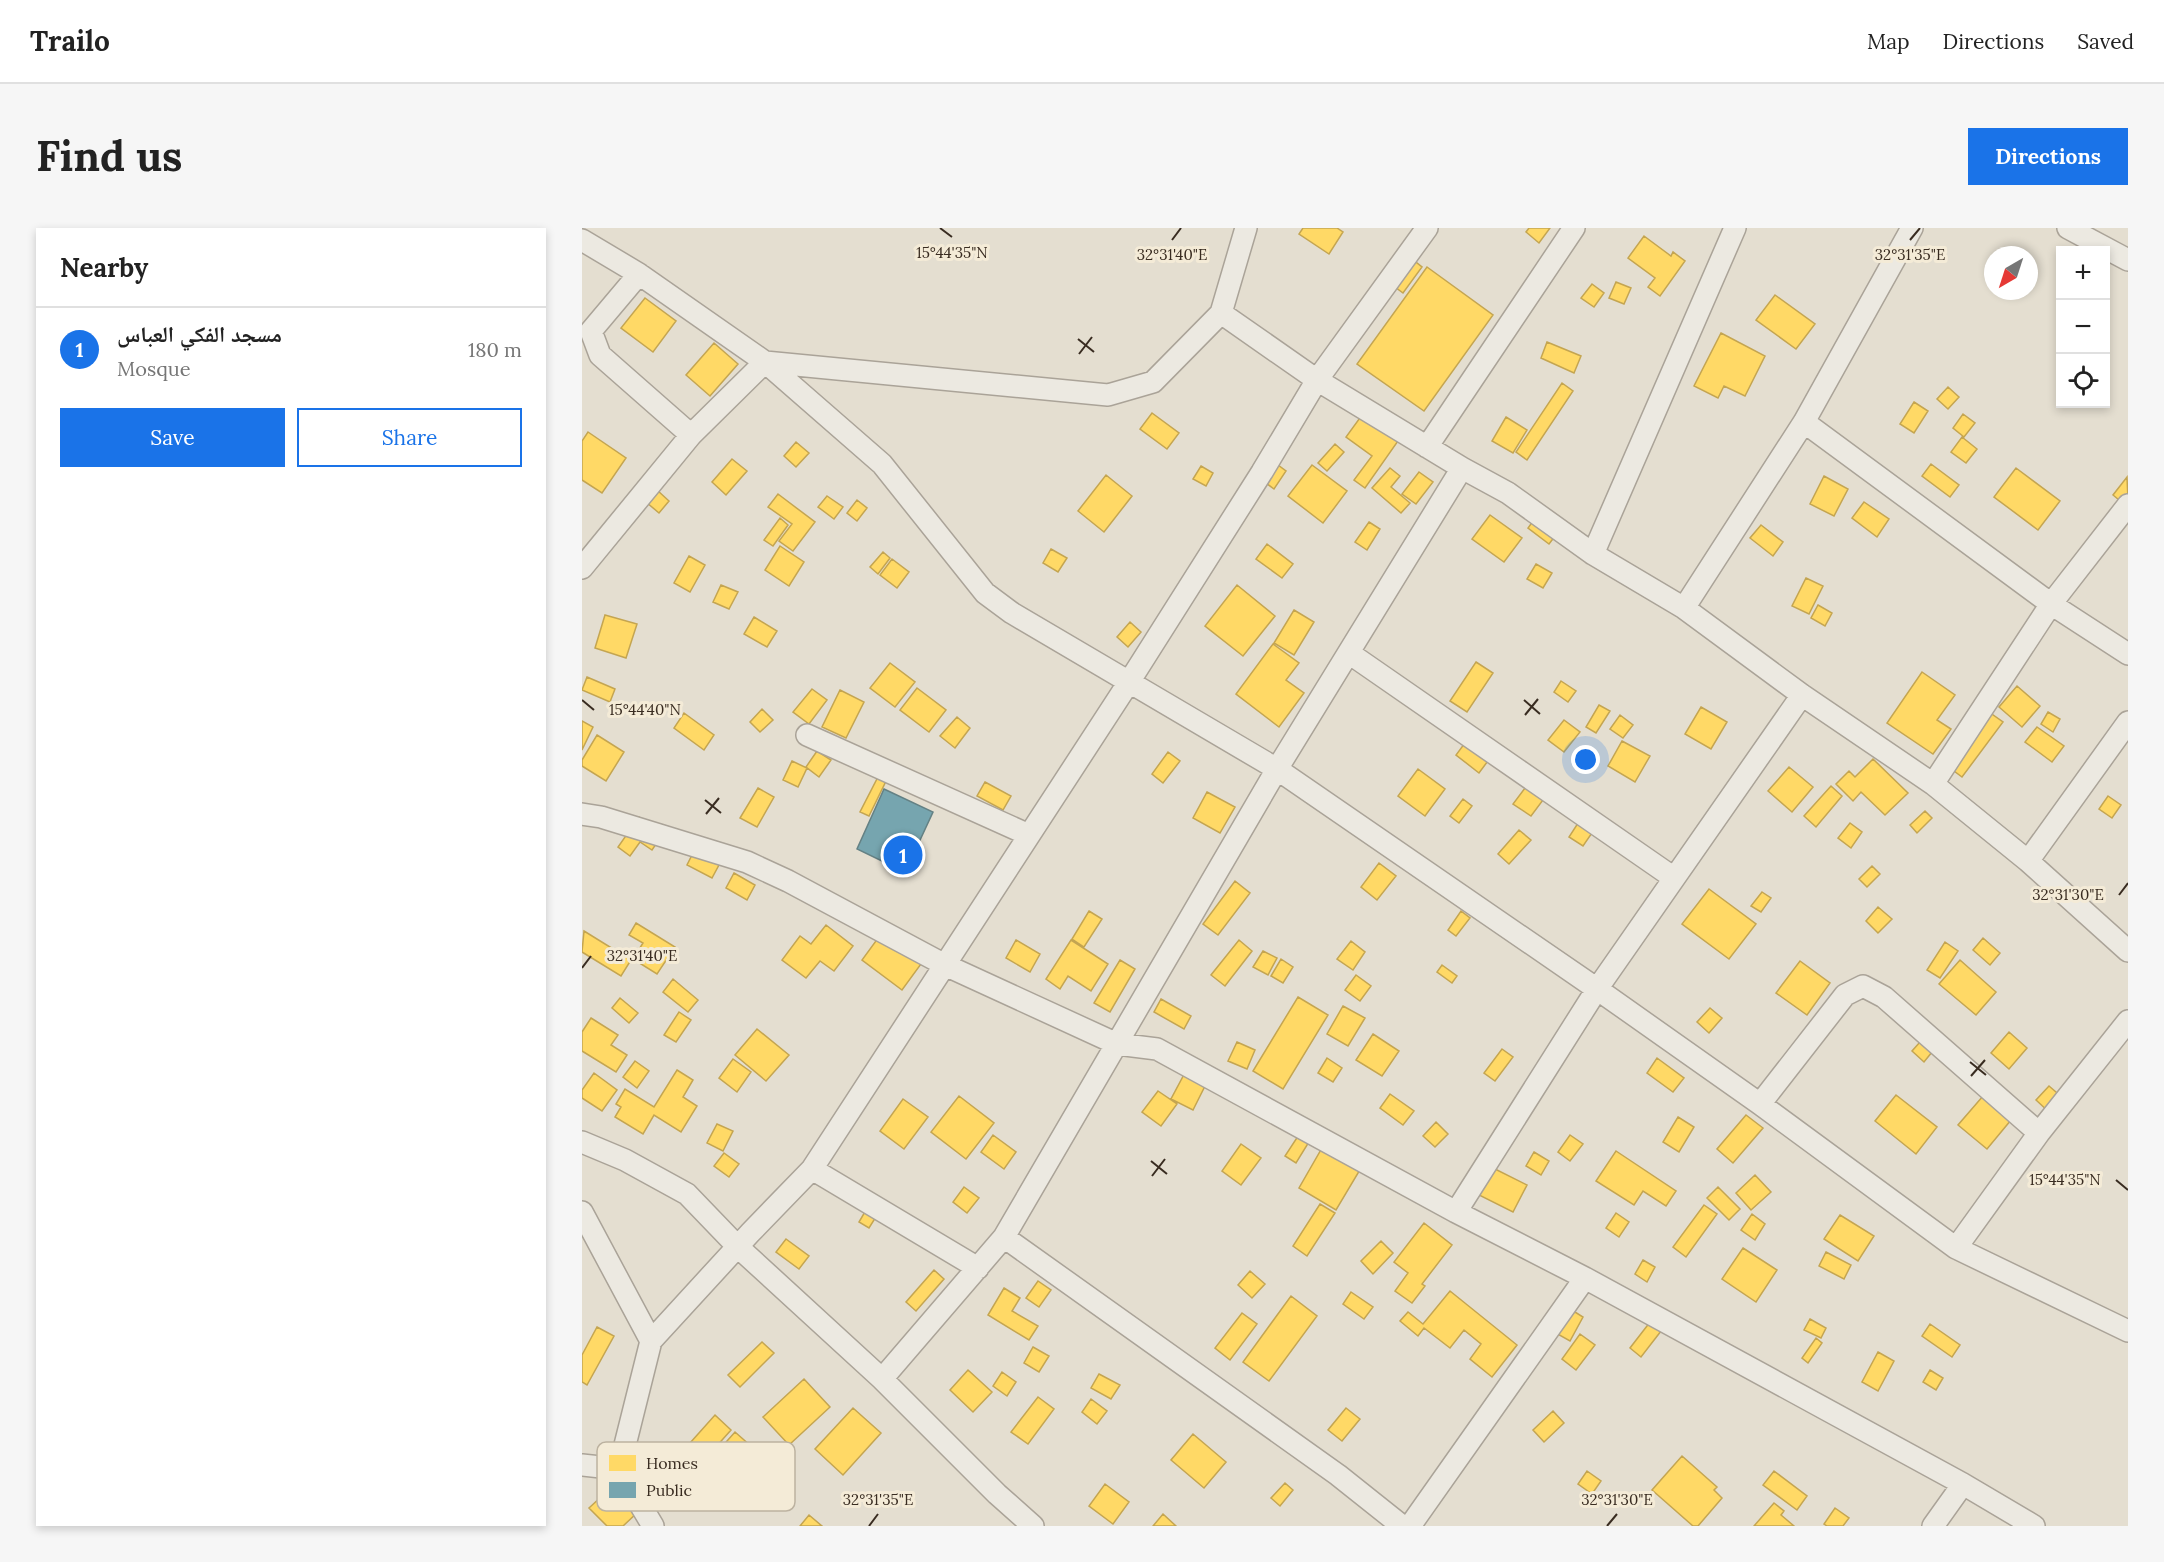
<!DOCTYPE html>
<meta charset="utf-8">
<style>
body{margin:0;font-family:Lora,"Noto Naskh Arabic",serif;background:#f6f6f6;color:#222}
.controls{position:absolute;right:18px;top:18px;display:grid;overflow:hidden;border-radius:0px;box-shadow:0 3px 9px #0003}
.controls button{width:54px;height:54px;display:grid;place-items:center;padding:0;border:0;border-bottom:2px solid #e0e0e0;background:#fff;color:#222;font:30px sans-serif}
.compass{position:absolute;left:1402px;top:18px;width:54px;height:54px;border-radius:50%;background:#fff;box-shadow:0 3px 9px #0003;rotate:219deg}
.you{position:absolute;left:1004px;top:532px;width:21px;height:21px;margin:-15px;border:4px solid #fff;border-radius:50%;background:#1a73e8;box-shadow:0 0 0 9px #1a73e833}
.badge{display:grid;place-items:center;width:39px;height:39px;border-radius:50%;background:#1a73e8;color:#fff;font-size:20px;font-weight:700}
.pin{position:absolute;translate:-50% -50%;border:3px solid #fff;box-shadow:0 2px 6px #0006}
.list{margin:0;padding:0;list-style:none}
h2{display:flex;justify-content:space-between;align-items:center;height:78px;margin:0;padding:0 24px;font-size:26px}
h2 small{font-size:20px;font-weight:400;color:#767676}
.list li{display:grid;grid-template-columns:39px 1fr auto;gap:18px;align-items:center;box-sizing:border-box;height:84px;padding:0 24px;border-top:2px solid #e0e0e0}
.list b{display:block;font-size:22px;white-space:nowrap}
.list p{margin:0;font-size:20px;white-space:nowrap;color:#767676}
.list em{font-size:20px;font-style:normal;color:#767676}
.actions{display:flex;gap:12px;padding:18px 24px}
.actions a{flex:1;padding:14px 0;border:2px solid #1a73e8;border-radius:0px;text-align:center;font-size:21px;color:#1a73e8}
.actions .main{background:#1a73e8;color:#fff}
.icon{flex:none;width:33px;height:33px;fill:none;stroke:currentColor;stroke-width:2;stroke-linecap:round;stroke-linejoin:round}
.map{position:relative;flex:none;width:1546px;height:1298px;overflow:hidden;border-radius:0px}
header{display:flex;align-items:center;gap:36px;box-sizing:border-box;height:84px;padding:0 30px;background:#fff;border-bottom:2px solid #e0e0e0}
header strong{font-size:28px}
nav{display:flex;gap:33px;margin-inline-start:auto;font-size:21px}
.intro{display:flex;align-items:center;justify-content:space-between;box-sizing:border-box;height:144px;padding:0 36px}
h1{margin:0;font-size:42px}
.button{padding:15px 27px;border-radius:0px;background:#1a73e8;color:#fff;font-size:21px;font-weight:700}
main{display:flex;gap:36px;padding:0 36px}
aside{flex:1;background:#fff;border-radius:0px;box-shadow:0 3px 9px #0003}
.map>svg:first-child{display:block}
.homes{fill:#ffd966;stroke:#c4a551;stroke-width:1.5}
.public{fill:#76a5af;stroke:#648184;stroke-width:1.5}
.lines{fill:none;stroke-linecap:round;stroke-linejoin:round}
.street-casing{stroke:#aaa398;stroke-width:24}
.street{stroke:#ece9e1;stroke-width:21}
.ticks{fill:none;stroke:#392c21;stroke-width:2}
.key{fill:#f4ebd7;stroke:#bcb2a0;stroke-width:1.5}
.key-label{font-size:16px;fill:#392c21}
.ticks-label{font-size:15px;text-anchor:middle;fill:#392c21;stroke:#f4ebd7;stroke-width:6;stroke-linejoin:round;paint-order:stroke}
</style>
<header>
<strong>Trailo</strong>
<nav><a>Map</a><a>Directions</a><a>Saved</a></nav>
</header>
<div class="intro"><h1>Find us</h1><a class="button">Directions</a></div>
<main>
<aside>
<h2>Nearby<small></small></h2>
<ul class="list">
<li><span class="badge">1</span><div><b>مسجد الفكي العباس</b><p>Mosque</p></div><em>180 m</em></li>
</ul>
<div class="actions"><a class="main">Save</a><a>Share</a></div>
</aside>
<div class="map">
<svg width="1546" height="1298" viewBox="0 0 1546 1298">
<rect width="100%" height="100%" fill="#e4ded0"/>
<path class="homes" d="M721 0H755L761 4 747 26 717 6Z
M947 0H968L957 15 944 4Z
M1062 8 1089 28 1091 24 1103 33 1078 68 1066 59 1073 50 1046 30Z
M825 27 840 39 821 65 805 53Z
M845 39 911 87 842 183 775 136Z
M1034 54 1049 60 1042 76 1027 70Z
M1010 56 1022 65 1012 79 999 70Z
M1193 67 1233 96 1214 121 1174 92Z
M63 70 94 93 71 124 39 100Z
M1139 105 1183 128 1163 168 1142 158 1136 170 1112 158Z
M965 114 999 128 992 145 959 130Z
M132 115 156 136 128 168 104 147Z
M980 155 991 163 945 232 934 224Z
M1366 159 1377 169 1366 181 1355 171Z
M1332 174 1346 183 1332 205 1318 196Z
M570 185 597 205 585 221 558 201Z
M1381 186 1393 195 1382 209 1371 200Z
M780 187 816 213 783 260 772 252 790 228 764 209Z
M924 189 945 202 931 225 910 213Z
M6 204 44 230 20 265 0 252V213Z
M1380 209 1395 221 1384 235 1369 224Z
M214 214 227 225 214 239 202 228Z
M753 216 762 224 745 243 736 235Z
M150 231 165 243 144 267 130 254Z
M692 234 704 243 692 261 680 252Z
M1349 236 1377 257 1368 269 1340 248Z
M730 237 765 263 741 295 706 268Z
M619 238 631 245 624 258 611 251Z
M808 240 818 248 809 259 828 275 819 285 790 260Z
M1434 240 1478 273 1456 302 1412 269Z
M837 244 851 254 834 276 820 266Z
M524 247 550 268 522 304 496 283Z
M1242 248 1266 261 1252 288 1228 276Z
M1545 249 1546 273 1543 277 1531 267Z
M75 262 87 273 77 285 64 274Z
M196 266 233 294 211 323 197 313 210 296 186 279Z
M245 268 261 279 252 291 236 279Z
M275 272 285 280 275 293 265 285Z
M1282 274 1307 291 1295 309 1270 290Z
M956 286 977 303 967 316 946 300Z
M908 287 940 310 922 334 890 311Z
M198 290 206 297 191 318 182 312Z
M787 294 798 301 785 322 773 314Z
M1179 297 1201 314 1191 328 1168 310Z
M685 316 711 336 700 350 674 331Z
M198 318 222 334 207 358 183 342Z
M469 321 485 330 476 344 461 335Z
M301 324 308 330 296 346 288 339Z
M107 328 123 337 108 364 92 355Z
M310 331 327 344 315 360 298 347Z
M954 336 970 345 961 360 945 351Z
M1224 350 1241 358 1227 386 1210 378Z
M139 357 156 364 147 381 131 374Z
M655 357 693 388 661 428 623 398Z
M1236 377 1250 385 1243 398 1229 390Z
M712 382 732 394 712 427 692 415Z
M23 387 55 396 44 430 13 420Z
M172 389 195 403 185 419 162 406Z
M548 394 559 404 546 419 535 409Z
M691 416 717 435 704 452 722 465 697 499 654 466Z
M894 434 911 445 885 484 868 473Z
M308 435 333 454 313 479 288 460Z
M1340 444 1373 467 1355 492 1369 501 1351 526 1305 495Z
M5 449 33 461 28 474 0 462Z
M979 453 994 463 986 474 972 464Z
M1435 458 1458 478 1440 499 1417 479Z
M335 460 364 482 347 504 318 482Z
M230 461 245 472 227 496 211 484Z
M258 462 282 474 264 510 240 499Z
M1017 477 1028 483 1014 505 1004 499Z
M1397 477 1421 494 1380 549 1356 531Z
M1119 479 1145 494 1129 521 1103 506Z
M180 481 191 492 178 504 168 494Z
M1466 484 1478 491 1471 504 1459 496Z
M102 485 132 507 122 522 92 500Z
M1038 487 1051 497 1041 510 1028 501Z
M375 489 388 500 373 520 358 508Z
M982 492 998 504 982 524 966 512Z
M0 493 11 499 0 522Z
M1455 499 1482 518 1470 534 1443 514Z
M891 504 914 522 897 545 874 527Z
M15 507 42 524 24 553 0 538V532Z
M1040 513 1068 528 1053 554 1026 538Z
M235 523 249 532 237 549 224 539Z
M586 524 598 533 581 555 570 546Z
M1291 531 1326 565 1303 587 1279 564 1271 573 1254 556 1267 543 1273 549Z
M210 533 225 540 216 559 201 552Z
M1207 539 1231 559 1210 584 1186 563Z
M836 541 863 561 843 588 816 568Z
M298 545 306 549 287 588 278 584Z
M403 554 429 568 421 582 395 568Z
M946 556 964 568 949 588 931 576Z
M1249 558 1260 568 1234 599 1222 588Z
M176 560 192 569 175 599 158 590Z
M625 564 653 579 638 605 611 590Z
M1526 568 1539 577 1530 590 1517 581Z
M881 571 890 578 877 595 868 588Z
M1343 583 1350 590 1335 605 1328 597Z
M57 589 81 606 70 622 58 614 48 628 36 619Z
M998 592 1012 602 1001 618 987 609Z
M1268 595 1280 604 1269 620 1256 610Z
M937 602 949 612 927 636 916 626Z
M113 621 138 635 130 650 105 637Z
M797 635 814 648 795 672 779 659Z
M1290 638 1298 646 1285 659 1277 651Z
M152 645 173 657 165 672 144 660Z
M653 653 668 665 636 707 621 696Z
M1127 661 1174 696 1147 731 1100 696Z
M1180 664 1189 670 1179 684 1169 678Z
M1296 679 1310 691 1296 705 1284 693Z
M507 683 520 691 502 719 490 711Z
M879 683 888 690 874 708 866 702Z
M54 695 93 719 75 746 51 731 61 715 47 707Z
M244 697 271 718 252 743 238 733 224 750 200 732 218 708 229 716Z
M2 703 49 732 39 748 0 724Z
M299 706 339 736 320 762 280 732Z
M1401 710 1418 725 1408 737 1391 722Z
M434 712 458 726 448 744 424 730Z
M489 712 526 736 509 763 486 748 478 761 464 751Z
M657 712 670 723 643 758 629 747Z
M769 713 783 724 771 742 755 731Z
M1363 714 1376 723 1358 750 1345 742Z
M681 723 695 730 686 747 671 739Z
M699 731 711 739 701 755 689 748Z
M538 732 553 741 528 784 512 775Z
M1378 732 1414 764 1394 787 1357 756Z
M1218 733 1248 755 1225 787 1194 765Z
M860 737 875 748 870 755 855 744Z
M774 747 789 758 778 773 763 762Z
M91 751 116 772 106 784 81 764Z
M716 769 746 787 701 861 671 843Z
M38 770 56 785 47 795 30 780Z
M579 771 609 788 602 801 572 784Z
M761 778 783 790 766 818 745 806Z
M1128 780 1140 790 1127 805 1115 794Z
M97 784 109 792 94 814 82 807Z
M9 790 36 807 29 817 45 827 34 844 0 823V804Z
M175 801 207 827 184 853 153 827Z
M1427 804 1445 820 1427 841 1409 825Z
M791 806 817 823 800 848 774 832Z
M655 814 673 822 665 841 646 833Z
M1338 814 1350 824 1342 834 1330 823Z
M920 821 931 829 913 853 902 845Z
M745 830 760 840 751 854 736 845Z
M1075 830 1102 850 1091 864 1065 845Z
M151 831 169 844 155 864 137 850Z
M53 833 67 843 55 860 41 849Z
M606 839 627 850 611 882 589 871Z
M95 842 111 852 101 869 115 878 99 904 72 887 61 906 33 889 39 879 34 876 43 861 72 879Z
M12 845 35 862 20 883 0 870V862Z
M1467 858 1481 870 1468 885 1454 872Z
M576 863 595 876 579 898 560 884Z
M808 866 832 883 821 897 798 880Z
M1314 867 1355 899 1334 926 1293 893Z
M377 868 412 895 384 931 349 904Z
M1401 868 1429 892 1405 921 1376 897Z
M321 871 346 889 322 921 298 903Z
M1164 887 1181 900 1151 935 1135 921Z
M1096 889 1112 899 1097 924 1081 914Z
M854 894 866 906 853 919 841 908Z
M135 896 151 903 141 923 125 915Z
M720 902 730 909 714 935 703 928Z
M411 907 434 924 422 941 399 924Z
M988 907 1001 916 988 933 976 924Z
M744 913 782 935 754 982 717 960Z
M659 916 679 930 659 957 640 943Z
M1034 923 1094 963 1084 978 1061 963 1052 977 1014 953Z
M952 924 967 933 959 947 944 938Z
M142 925 157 936 147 949 132 938Z
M911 940 945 957 931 984 897 967Z
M1173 947 1189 964 1169 982 1154 965Z
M382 959 397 970 385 985 371 974Z
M1136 959 1158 981 1147 992 1125 970Z
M291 970 302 976 287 1000 277 994Z
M738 976 753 985 725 1028 711 1018Z
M1122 977 1135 986 1104 1029 1091 1019Z
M1034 985 1047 994 1037 1009 1024 1000Z
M1170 986 1183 996 1173 1012 1159 1002Z
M1258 987 1292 1008 1276 1033 1242 1011Z
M842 995 870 1017 840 1056 843 1058 830 1075 813 1063 826 1045 812 1034Z
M204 1011 227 1028 217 1041 194 1024Z
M799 1013 811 1025 791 1046 779 1033Z
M1161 1020 1195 1042 1174 1074 1140 1051Z
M1244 1024 1269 1037 1262 1051 1237 1038Z
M1061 1032 1073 1039 1065 1054 1053 1046Z
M352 1042 362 1051 334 1083 324 1074Z
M668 1043 683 1056 670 1070 656 1057Z
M456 1053 469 1062 457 1079 444 1070Z
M422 1060 438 1070 430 1083 456 1098 447 1112 406 1087Z
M868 1063 935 1117 910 1149 888 1131 899 1116 882 1102 868 1120 842 1100 836 1108 818 1093 826 1084 841 1096Z
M769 1064 791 1079 782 1091 761 1076Z
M709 1068 735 1088 687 1153 661 1134Z
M985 1079 1001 1089 988 1113 972 1104Z
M660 1085 675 1096 648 1132 633 1120Z
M1075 1085 1086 1094 1059 1129 1048 1120Z
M1228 1091 1244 1100 1239 1110 1222 1102Z
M1348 1096 1378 1117 1370 1129 1340 1108Z
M15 1099 32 1108 5 1157 0 1154V1127Z
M998 1106 1013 1117 994 1142 980 1131Z
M1234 1110 1240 1115 1226 1135 1220 1130Z
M180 1114 192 1125 158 1159 146 1147Z
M451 1119 467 1128 457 1144 442 1135Z
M1296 1124 1312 1133 1296 1163 1280 1154Z
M386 1142 410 1164 391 1184 368 1162Z
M1348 1142 1361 1150 1354 1162 1341 1154Z
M420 1144 434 1154 425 1168 411 1158Z
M517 1146 538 1157 529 1171 509 1160Z
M222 1151 248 1179 207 1217 181 1189Z
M456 1169 472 1181 446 1216 429 1204Z
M509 1171 525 1183 515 1196 500 1184Z
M271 1180 299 1205 261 1247 233 1221Z
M764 1180 778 1191 760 1213 746 1202Z
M971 1183 982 1195 962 1214 951 1202Z
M133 1187 149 1202 124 1230 108 1215Z
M153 1204 178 1226 154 1253 129 1231Z
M611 1206 644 1234 622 1260 589 1232Z
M1100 1228 1135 1259 1132 1262 1140 1270 1116 1298H1111L1070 1262Z
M1005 1243 1019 1253 1010 1266 996 1256Z
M1192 1243 1225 1268 1215 1282 1181 1257Z
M703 1255 711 1262 698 1278 689 1270Z
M523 1256 547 1274 531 1296 507 1278Z
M21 1267 31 1279 41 1269 56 1284 41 1298H25L7 1280Z
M1192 1275 1202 1283 1199 1287 1212 1298H1172Z
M1253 1280 1267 1290 1261 1298H1245L1242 1296Z
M581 1286 594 1298H571Z
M227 1287 240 1298H218Z"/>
<path class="public" d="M302 561 351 584 326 638 307 629 304 635 275 621Z"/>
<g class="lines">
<g class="street-casing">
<path id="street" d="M1486 0 1546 32
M0 12 57 46 183 134 300 236 403 365 430 385 695 541 1015 761 1178 876 1374 1020 1546 1103
M57 46 9 103 18 127 109 207
M639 85 735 152 880 240 926 265 1011 326 1102 380 1220 467 1351 556 1446 633 1546 723
M1222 194 1469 376 1546 426
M845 219 992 0
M1011 326 1153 0
M0 340 109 207 183 134 526 167 571 154 639 85 664 0
M1102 380 1222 194 1330 0
M767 425 1092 650
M225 507 447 607
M1351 556 1469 376 1546 277
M0 586 19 589 165 634 206 653 363 737 535 816 575 821 874 984 1003 1050 1381 1256 1452 1298
M1446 633 1546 494
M1178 876 1263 767 1281 758 1302 769 1457 905
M0 914 43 932 105 966 156 1019 300 1151 415 1266 451 1298
M230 941 396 1040
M0 984 69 1113 37 1241 71 1298
M874 984 1015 761 1220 467
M422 1009 756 1247 820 1298
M1374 1020 1457 905 1546 793
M69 1113 168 1005 230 941 547 454 680 244 735 152 845 0
M300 1151 422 1009 695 541 880 240
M0 1237 37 1241
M828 1298 1003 1050
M1351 1298 1381 1256"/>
</g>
<use href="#street" class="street"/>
</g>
<path class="ticks" d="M358 0 370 9M590 12 599 0M1328 12 1338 0M496 111 512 124M497 126 510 109M0 472 12 482M942 472 958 486M943 487 956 471M123 572 139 585M124 586 137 570M1537 667 1546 655M0 740 9 728M1388 834 1404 847M1389 848 1403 832M569 933 585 946M570 948 583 931M1534 952 1546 962M287 1298 296 1286M1025 1298 1035 1286"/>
<rect x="15" y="1214" width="198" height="69" rx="9" class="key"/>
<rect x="27" y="1227" width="27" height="16" fill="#ffd966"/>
<rect x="27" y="1254" width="27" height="16" fill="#76a5af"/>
<g class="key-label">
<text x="64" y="1241">Homes</text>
<text x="64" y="1268">Public</text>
</g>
<g class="ticks-label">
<text x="370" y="30">15°44'35"N</text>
<text x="590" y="32">32°31'40"E</text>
<text x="1328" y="32">32°31'35"E</text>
<text x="63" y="487">15°44'40"N</text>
<text x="1486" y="672">32°31'30"E</text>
<text x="60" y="733">32°31'40"E</text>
<text x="1483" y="957">15°44'35"N</text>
<text x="296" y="1277">32°31'35"E</text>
<text x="1035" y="1277">32°31'30"E</text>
</g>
</svg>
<div class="controls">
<button>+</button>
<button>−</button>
<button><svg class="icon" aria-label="locate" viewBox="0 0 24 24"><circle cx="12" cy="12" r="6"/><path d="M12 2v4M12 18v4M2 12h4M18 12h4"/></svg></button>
</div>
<svg class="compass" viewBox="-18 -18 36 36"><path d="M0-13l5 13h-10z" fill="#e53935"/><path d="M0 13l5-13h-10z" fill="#767676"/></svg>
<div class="you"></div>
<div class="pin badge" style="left:321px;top:627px">1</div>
</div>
</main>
